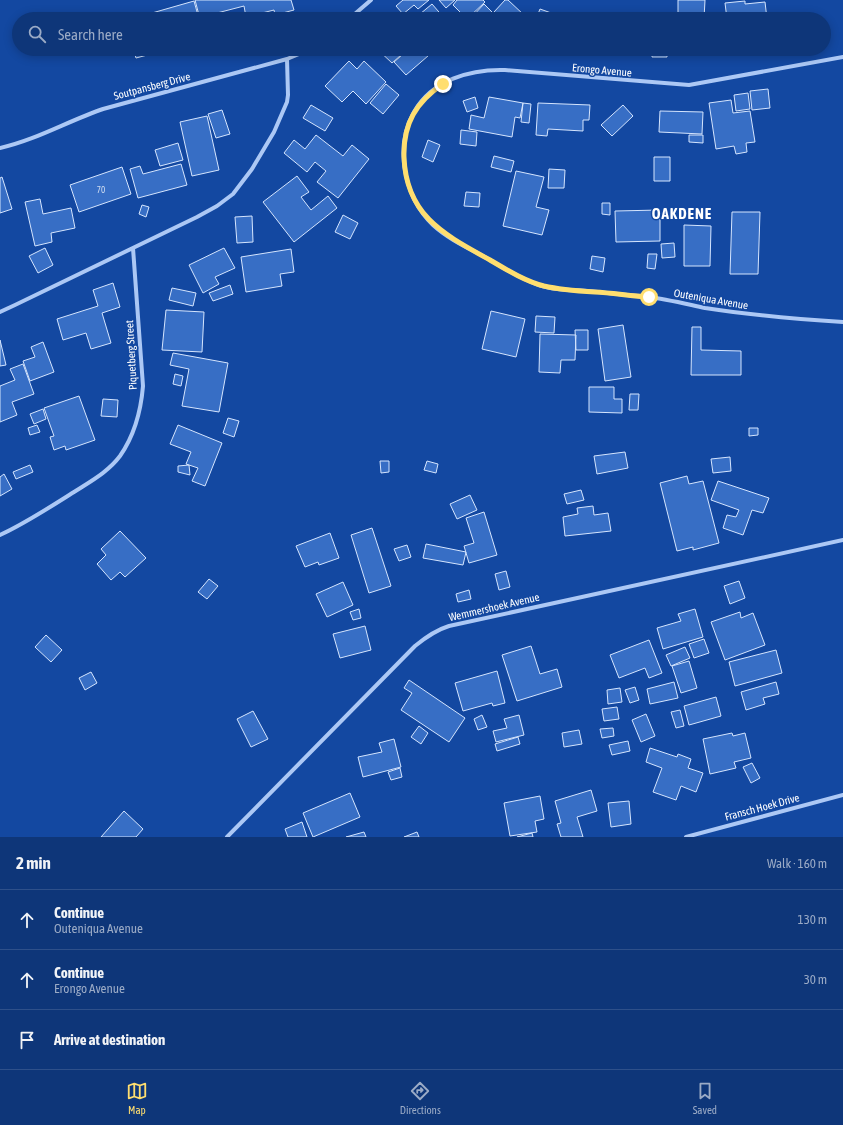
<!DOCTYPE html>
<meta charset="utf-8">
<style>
body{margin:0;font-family:"Asap Condensed",sans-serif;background:#173e7e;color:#f1f3f6}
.stop{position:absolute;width:12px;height:12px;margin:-9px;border:3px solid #ffde6f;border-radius:50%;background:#fff}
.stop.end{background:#ffde6f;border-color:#fff;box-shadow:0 1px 4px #0008}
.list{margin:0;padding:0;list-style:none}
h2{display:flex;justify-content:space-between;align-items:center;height:52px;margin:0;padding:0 16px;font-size:17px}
h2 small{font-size:13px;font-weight:400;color:#9babc6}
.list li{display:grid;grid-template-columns:26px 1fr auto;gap:12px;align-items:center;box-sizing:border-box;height:60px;padding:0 16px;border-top:1px solid #2e508a}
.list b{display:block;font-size:15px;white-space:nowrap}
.list p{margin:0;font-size:13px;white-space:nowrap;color:#9babc6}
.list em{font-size:13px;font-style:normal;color:#9babc6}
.icon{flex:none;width:22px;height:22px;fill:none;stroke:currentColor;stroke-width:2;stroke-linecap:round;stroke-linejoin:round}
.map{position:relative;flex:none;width:843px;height:837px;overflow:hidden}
.search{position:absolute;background:#0e3679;box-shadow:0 2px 10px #0003;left:12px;right:12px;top:12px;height:44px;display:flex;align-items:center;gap:10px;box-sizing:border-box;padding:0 14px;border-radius:22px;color:#9babc6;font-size:15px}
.sheet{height:232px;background:#0e3679}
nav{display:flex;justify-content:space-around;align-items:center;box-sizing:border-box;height:56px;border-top:1px solid #2e508a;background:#0e3679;font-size:11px;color:#9babc6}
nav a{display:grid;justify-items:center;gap:2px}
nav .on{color:#ffde6f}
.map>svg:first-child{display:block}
.building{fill:#376ec5;stroke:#d5e5fe}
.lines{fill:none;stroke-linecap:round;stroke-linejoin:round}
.minor{stroke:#acc8f5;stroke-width:4}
.route{stroke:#ffde6f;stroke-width:5}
.labels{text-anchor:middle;stroke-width:3;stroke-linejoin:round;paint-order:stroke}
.number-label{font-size:9px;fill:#cddbf0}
.street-label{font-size:11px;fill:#fff;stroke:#1348a1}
.district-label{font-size:15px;font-weight:bold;letter-spacing:1px;fill:#fff;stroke:#1348a1}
</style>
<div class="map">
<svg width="843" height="837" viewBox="0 0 843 837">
<rect width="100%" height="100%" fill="#1348a1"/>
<path class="building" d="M195 0H291L294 10 275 15 274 10 246 17 244 6 217 13 219 19H200Z
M403 0H429L418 9 414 5 403 14 396 6Z
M439 0H455L446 8Z
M457 0H483L485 2 467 19 453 5Z
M505 0H508L524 15 520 19H501L494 12Z
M678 0H705L704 19H678Z
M194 1 199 19H131Z
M745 1V4L765 2 767 19H727L725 3Z
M432 4 445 19H414Z
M484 4 492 12 487 17 489 19H470Z
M540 9 568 19H536Z
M406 13 411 19H400Z
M133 49H161L154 51 155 53 136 58Z
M377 49H395L401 55 392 63Z
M409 49H436L406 75 394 62Z
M634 49H667V57H652V50Z
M676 49H703V51L676 50Z
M734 49H769V50L734 54Z
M349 61 357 69 364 61 386 82 366 104 353 91 342 102 325 86Z
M386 84 399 95 383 114 370 103Z
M768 89 770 108 752 110 750 91Z
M748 93 750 109 736 111 734 95Z
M475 97 478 108 467 112 463 101Z
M489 97 523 103 520 118 515 117 512 137 469 129 471 115 484 118Z
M731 100 733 113 750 111 755 142 746 143 747 152 736 154 734 146 716 149 709 103Z
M523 103 531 104 529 123 521 122Z
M538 103 590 105 589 120H583V131L548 129 547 136 536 135Z
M311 105 333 118 325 131 303 118Z
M623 105 633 116 612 136 601 125Z
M222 110 230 134 216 138 208 114Z
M660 111 703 112 702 134 659 132Z
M207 116 219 170 192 176 180 122Z
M461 130 477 132 476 146 460 144Z
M316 135 343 156 352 145 369 159 338 198 317 182 326 171 315 162 307 172 284 153 294 140 305 149Z
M689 135H703V143L689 142Z
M428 140 440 145 433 162 422 157Z
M178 143 183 160 160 166 155 150Z
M494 156 514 161 511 172 491 167Z
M654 157H670V181H654Z
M181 164 187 185 138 198 130 169 140 166 143 174Z
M122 167 131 194 79 212 70 185Z
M549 169 565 170 564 188H548Z
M516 171 544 177 536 207 549 210 542 235 503 226Z
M297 176 309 192 301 197 311 210 328 196 337 208 294 242 263 202Z
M2 177 12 209 0 213V178Z
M466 192 480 193 479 207 464 206Z
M40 199 43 214 71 208 75 228 51 233 52 242 35 246 25 202Z
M602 203H610V215L602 214Z
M142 205 149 207 146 217 139 214Z
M660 210V241L616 242 615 211Z
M732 212H760L758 274H730Z
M343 215 358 223 350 239 335 232Z
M252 216 253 242 237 243 235 217Z
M684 225 711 226 710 266H684Z
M674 243 675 257 662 258 661 244Z
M45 248 53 265 38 273 29 256Z
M224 248 235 268 215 277 219 284 203 293 189 265Z
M291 249 294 272 280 274 282 286 246 292 241 257Z
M648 254H657L655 269 647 268Z
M592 256 605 258 603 272 590 269Z
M113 283 120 307 102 313 111 343 91 349 86 333 63 340 57 319 98 306 93 290Z
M230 285 233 294 213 301 209 293Z
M172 288 196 293 193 306 169 300Z
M166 310 204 312 202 352 162 350Z
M491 311 525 319 516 357 482 349Z
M536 316 555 317 554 333 535 332Z
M623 325 631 377 605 381 598 329Z
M692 327H701V350L741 351V375H691Z
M575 330H588V350H576Z
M540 334 576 335 575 360H561L560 373 539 372Z
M0 340 6 365 0 366Z
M43 342 54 372 30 381 23 361 35 357 31 347Z
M173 353 228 363 219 412 182 406 189 369 170 365Z
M23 364 34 394 12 402 17 415 0 422V386L15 380 10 369Z
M175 374 183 376 181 386 173 384Z
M589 387H614V399H622V413L589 412Z
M630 394H639L638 410H629Z
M79 396 95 440 66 450 65 446 54 450 50 437 54 436 44 408Z
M103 399 118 400 117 417 101 416Z
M43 409 46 419 34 424 30 414Z
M228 418 239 421 234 437 223 433Z
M37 425 40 432 30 435 28 428Z
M178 425 222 443 205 486 192 481 198 468 186 464 191 452 170 444Z
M749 428H758V435L749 436Z
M625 452 628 468 597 474 594 456Z
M730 457 731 471 713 473 711 459Z
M380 461H389V472L381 473Z
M427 461 438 464 436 473 424 470Z
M30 465 33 472 16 479 13 472Z
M189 465 190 475 178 472V466Z
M4 474 12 489 0 496V477Z
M687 476 689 484 703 481 719 543 693 550V547L677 551 660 483Z
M718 481 769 498 763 513 752 510 743 535 723 528 727 515 736 517 739 510 711 500Z
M581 490 584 500 567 504 564 494Z
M470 495 477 510 457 519 450 504Z
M593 506 594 515 608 513 611 531 565 536 563 517 578 514 577 508Z
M484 512 497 555 469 563 464 546 474 543 466 518Z
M372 528 391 586 369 593 351 535Z
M120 531 146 558 125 577 120 572 111 580 97 564 106 555 101 549Z
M330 533 339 558 319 565 318 562 305 567 296 546Z
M426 544 466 552 463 565 423 558Z
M407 545 411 557 399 561 394 549Z
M506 571 510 587 499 590 495 574Z
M209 579 218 586 207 599 198 592Z
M739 581 745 598 730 604 724 586Z
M343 582 353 605 327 617 316 594Z
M469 590 471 599 458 602 456 594Z
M359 609 361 618 353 620 350 612Z
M695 609 703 637 663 649 657 628 681 621 678 614Z
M740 612 741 618 753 613 765 645 725 660 711 622Z
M365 626 371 650 340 658 333 634Z
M46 635 62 650 51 662 35 647Z
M704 639 709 653 694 658 689 644Z
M649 640 662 673 649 678 645 668 619 678 610 655Z
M531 646 540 674 557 669 562 687 517 701 502 655Z
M685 647 690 658 671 666 666 655Z
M776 650 782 673 735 686 729 662Z
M689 661 697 688 681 693 672 666Z
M497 671 505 703 493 706 492 703 463 711 455 683Z
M91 672 97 683 85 690 79 678Z
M409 680 465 718 449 742 401 710 412 693 404 688Z
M674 682 678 698 650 704 647 689Z
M776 682 779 694 763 698 765 704 746 710 741 692Z
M635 687 639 700 630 703 625 690Z
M620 688 622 702 608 704 607 690Z
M716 697 721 716 689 725 684 706Z
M617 707 619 719 604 721 602 709Z
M680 710 684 726 676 728 671 712Z
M253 711 268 739 251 747 237 719Z
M646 714 655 736 641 742 632 720Z
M482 715 487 727 478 730 474 719Z
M519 715 524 735 496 742 493 731 507 728 504 719Z
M419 726 428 733 421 744 411 737Z
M613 728 614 736 602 738 600 729Z
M579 730 582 744 564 747 562 733Z
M732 733 733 736 745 733 751 758 734 762 736 768 710 774 703 739Z
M518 737 520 744 497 751 495 744Z
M394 739 401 767 363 777 358 757 382 752 379 743Z
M628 741 630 751 612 755 609 745Z
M650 748 677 757 678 754 691 759 688 768 703 773 696 792 681 786 676 800 653 792 662 768 646 762Z
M752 763 760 778 751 783 743 767Z
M400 768 402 777 391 780 388 772Z
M591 790 597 811 577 817 583 837H561L557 824 561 823 555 801Z
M350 793 360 817 313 837 303 813Z
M540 796 544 819 535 821 537 832 510 836 504 803Z
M629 801 631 824 611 827 608 803Z
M124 811 143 829 136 837H101Z
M302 822 307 837H288L285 829Z
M364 832 366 837H346Z
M417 832 419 837H404Z
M532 833 533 837H517Z"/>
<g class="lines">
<path class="minor" d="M349 19 371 0
M843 57 689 85 505 70C470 69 432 80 414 112 394 147 404 197 433 225 447 238 466 247 483 256 500 266 517 277 536 284 552 290 570 290 588 291 607 293 627 295 647 297 667 299 686 304 705 308 751 315 797 319 843 322
M0 148C36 140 68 121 103 109L287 59 311 49
M0 312 15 305 197 217 217 206 233 194 252 169 274 132 287 102 288 95 287 59
M0 535C26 523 50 507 74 492 91 481 108 472 120 456 134 436 141 410 143 386L133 248
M227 837 415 646C426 637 436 630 449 626L843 540
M686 837 843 795"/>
</g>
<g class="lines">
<path class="route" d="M443 84C416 102 403 124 404 157 406 216 445 235 490 260 507 270 525 281 544 286 561 290 578 291 595 292 613 293 631 296 649 297"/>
</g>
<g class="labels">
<g class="number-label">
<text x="101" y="193">70</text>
</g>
<g class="street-label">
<text transform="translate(602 70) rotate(5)" y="4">Erongo Avenue</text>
<text transform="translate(152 86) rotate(-15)" y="4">Soutpansberg Drive</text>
<text transform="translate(711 299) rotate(10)" y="4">Outeniqua Avenue</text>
<text transform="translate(131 355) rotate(-93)" y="4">Piquetberg Street</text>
<text transform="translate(494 607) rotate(-13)" y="4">Wemmershoek Avenue</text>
<text transform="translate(762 807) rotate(-15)" y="4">Fransch Hoek Drive</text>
</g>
<g class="district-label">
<text x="682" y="219">OAKDENE</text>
</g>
</g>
</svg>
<div class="stop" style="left:649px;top:297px"></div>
<div class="stop end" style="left:443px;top:84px"></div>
<div class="search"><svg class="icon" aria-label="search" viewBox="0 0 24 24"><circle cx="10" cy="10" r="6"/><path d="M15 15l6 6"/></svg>Search here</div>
</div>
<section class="sheet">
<h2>2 min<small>Walk · 160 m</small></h2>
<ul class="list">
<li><svg class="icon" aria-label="ahead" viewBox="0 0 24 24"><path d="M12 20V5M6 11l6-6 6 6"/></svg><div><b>Continue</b><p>Outeniqua Avenue</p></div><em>130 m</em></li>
<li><svg class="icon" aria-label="ahead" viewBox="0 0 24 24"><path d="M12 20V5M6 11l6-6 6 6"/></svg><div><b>Continue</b><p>Erongo Avenue</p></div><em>30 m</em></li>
<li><svg class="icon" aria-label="arrive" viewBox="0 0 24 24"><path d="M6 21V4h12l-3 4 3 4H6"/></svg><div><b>Arrive at destination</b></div></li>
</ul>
</section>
<nav>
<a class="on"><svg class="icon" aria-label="map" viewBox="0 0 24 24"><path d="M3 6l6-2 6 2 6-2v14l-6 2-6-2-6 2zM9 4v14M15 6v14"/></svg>Map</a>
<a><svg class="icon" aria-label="directions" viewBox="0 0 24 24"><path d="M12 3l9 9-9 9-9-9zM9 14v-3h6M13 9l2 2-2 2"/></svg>Directions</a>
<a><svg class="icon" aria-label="saved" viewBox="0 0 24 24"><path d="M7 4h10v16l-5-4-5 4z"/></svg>Saved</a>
</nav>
